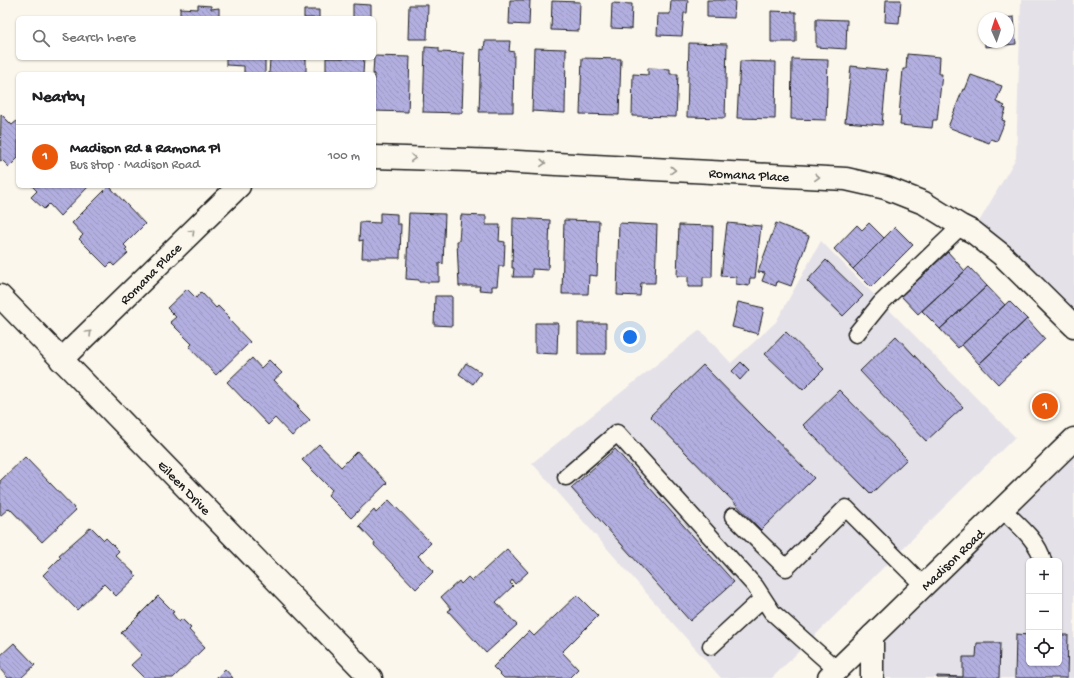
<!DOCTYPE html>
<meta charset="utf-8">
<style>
body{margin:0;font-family:"Gochi Hand",sans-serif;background:#f2f2f2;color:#202124}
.controls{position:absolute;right:12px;bottom:12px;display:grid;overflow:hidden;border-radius:6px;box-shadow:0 1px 3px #0004}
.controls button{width:36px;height:36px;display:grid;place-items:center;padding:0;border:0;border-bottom:1px solid #e0e0e0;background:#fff;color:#202124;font:20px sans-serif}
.compass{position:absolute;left:978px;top:12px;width:36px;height:36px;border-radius:50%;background:#fff;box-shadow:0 1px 3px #0004;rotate:357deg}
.you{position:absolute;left:630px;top:337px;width:14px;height:14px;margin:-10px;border:3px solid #fff;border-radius:50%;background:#1a73e8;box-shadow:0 0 0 6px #1a73e833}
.badge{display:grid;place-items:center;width:26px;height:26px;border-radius:50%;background:#ea580c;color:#fff;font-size:13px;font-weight:700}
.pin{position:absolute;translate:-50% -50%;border:2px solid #fff;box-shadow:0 1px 4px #0006}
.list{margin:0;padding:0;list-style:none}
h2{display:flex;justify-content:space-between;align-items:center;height:52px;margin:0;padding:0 16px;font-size:17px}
h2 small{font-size:13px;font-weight:400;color:#757577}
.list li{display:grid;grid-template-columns:26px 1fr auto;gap:12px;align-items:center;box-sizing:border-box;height:64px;padding:0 16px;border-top:1px solid #e0e0e0}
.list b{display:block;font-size:15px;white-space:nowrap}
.list p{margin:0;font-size:13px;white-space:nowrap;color:#757577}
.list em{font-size:13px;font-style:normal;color:#757577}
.icon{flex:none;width:22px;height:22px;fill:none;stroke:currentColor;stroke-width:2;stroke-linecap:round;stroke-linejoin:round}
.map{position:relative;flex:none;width:1074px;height:678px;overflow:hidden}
.search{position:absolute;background:#fff;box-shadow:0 1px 3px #0004;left:16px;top:16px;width:360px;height:44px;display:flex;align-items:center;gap:10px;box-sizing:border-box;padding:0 14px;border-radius:6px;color:#757577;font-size:15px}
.panel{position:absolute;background:#fff;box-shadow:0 1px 3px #0004;left:16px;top:72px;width:360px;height:116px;border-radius:6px}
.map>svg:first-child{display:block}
.built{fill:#e5e1e8;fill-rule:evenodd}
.building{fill:url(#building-back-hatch);stroke:#1c1c1c}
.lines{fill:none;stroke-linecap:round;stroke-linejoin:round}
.service-casing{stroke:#1c1c1c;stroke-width:19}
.minor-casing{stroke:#1c1c1c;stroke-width:25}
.secondary-casing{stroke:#1c1c1c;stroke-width:25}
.service{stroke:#fbf7ec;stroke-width:16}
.minor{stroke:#fbf7ec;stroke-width:22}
.secondary{stroke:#fbf7ec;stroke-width:22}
.oneway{stroke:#97948e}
.labels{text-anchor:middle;stroke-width:4;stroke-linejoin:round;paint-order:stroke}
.street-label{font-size:14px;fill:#1c1c1c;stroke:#fbf7ec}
</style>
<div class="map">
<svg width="1074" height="678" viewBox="0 0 1074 678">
<defs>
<pattern id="building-back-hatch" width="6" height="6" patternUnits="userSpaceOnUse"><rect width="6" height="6" fill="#b2afe0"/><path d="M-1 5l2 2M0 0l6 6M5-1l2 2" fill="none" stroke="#9896c0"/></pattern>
</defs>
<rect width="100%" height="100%" fill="#fbf7ec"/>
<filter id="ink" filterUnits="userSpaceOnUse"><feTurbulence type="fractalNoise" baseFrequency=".025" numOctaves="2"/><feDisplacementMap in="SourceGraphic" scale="8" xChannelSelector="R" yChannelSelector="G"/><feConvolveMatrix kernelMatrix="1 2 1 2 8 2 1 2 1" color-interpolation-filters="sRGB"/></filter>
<g filter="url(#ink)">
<path class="built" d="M1021 0H1074V326L973 232 1016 158Z
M821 241 1015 437 772 678H721L532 463 700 330 731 363 776 322Z
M1074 439V678H872V636ZM1029 561H1059V663H1029Z"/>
<path class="building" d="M510 0H530L529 25 509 24Z
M671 0H688L687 13H684L682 36 657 35 658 14H670Z
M707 0H735L734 18 707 17Z
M886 0H901L899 23 885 22Z
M552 1 580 2 579 31 551 30Z
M612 3 632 4 631 29 611 28Z
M353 4 371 5V18H353Z
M198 5 211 6V9L219 8V18H180V8L198 9Z
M409 5H428L427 39H408Z
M304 10H319V18H304Z
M771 11 796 12V42H771Z
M1014 17 1016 44 985 47V42H1008V18H1003Z
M816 19 847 20 846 49 816 47Z
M485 41H510L509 51 514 52 513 112H479L481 49 484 50Z
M689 43 727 44 725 118 687 117Z
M425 47 439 48V52L464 53 462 113 423 112Z
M534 48 566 49 565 113 532 111Z
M907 54 940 57 939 74H942L937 120H933L932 128 900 125 901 116H899L903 69H906Z
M374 56 410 57 408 112 374 111V74H373Z
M226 58H265V74H244V66L226 65Z
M275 58 306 59V74H269L270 59H275Z
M326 58H364L363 74H326Z
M582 58 621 59 619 115 580 114Z
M792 59 828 60 826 120 791 119Z
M740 61 776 62 775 119 737 118Z
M851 66 887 70 882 125 845 122Z
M648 68 670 69V74H678L676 117 632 116 633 74 648 75Z
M971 75 1002 86 996 102 1005 106 1003 108 1006 109 1002 120 1005 121 997 141 991 139 989 143 948 127 963 89 965 90Z
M1 114 12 125 18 120V158L9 167 2 160 0 161Z
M32 186H89L60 216 49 204 44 209 31 197 37 191Z
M109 186 145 224 124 245 127 248 125 250 128 253 114 266 111 263 107 267 79 239 83 235 72 223Z
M380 213 397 214V224H401L400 258H362L363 240 359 241 360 222 380 223Z
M409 213 445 214 443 264 439 263V282H419V280L406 279Z
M461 215 486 216V225H500L499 241 505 242 504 266H499L497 286H492V291L479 290 480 286H459L457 241H459Z
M513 218 550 220 548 270 532 269V277H513L514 268H512Z
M564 220 599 221 597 276 589 275 588 294H562Z
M619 223 657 225 655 283H641L640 296 617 295Z
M727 223 761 226 755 278H750L749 286 736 284V277L721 276Z
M776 223 809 236 791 286 777 281 776 286 762 281 765 273 758 272Z
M869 223 884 238 853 269 834 249 857 225 862 230Z
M679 225 713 226 712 277H703V287H688V276H677Z
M895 227 913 245 871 287 853 269Z
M948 252 965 271 918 314 901 296Z
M826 260 863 296 843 316 807 281Z
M969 267 987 286 940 329 922 311Z
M987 286 1005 305 958 348 940 329Z
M187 289 196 298 201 292 216 308 218 306 230 318 228 319 250 342 216 375 189 347 192 344 170 322 176 317 167 308Z
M435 296H452V326L434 325Z
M1009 301 1027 319 979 364 962 345Z
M738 302 764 308 758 334 732 327Z
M1027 319 1045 339 998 384 979 364Z
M535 323H558L557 354 535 353Z
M578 323H606V354H578Z
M786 332 824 369 803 390 765 354Z
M896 336 963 407 926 441 860 371Z
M252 358 261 368 269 360 282 373 274 380 299 406 297 407 310 420 292 436 275 418 268 425 227 382Z
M741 362 749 370 740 380 732 371Z
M466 363 481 373 473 384 459 374Z
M703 365 814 478 761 530 650 416Z
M839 390 907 459 871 494 803 425Z
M319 444 341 467 357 451 387 483 351 518 328 495 332 490 302 460Z
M615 449 734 582 690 621 571 488Z
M25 457 76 510 42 542 9 508 0 516V481Z
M389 500 431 543 418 556 434 571 416 589 374 545 375 543 359 526 374 510 376 513Z
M91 527 104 540 106 538 119 551 115 555 137 576 116 596 104 584 77 610 43 575 61 557 59 555Z
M507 549 528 572 515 584 512 580 510 583 513 586 496 602 517 625 486 653 448 611 451 609 441 597 459 581 461 584 468 577 472 581Z
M577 595 598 616 562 652 578 669 569 678H504L493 667 529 631 534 636Z
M158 596 174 612 172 613 179 622 182 619 191 628 189 630 205 647 173 678H144L131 665 142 655 121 633Z
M1016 634 1029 635V663H1059V635H1068L1067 678H1015Z
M14 643 35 665 21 678H8L0 669V656Z
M977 643H1000L999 678H937V676L963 677V657H976Z
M225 669 233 678H216Z"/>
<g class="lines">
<g class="service-casing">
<path id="service" d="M856 334 881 303 961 226
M566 477 617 433 755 586 772 612 837 670
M1002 509C1017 524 1038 540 1043 561
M733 516 786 568 846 508 924 586
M711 646 763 598"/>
</g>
<g class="minor-casing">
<path id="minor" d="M374 157 500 161 846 179 886 188 924 203 961 226 973 232 1002 255 1074 326
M0 296 371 678
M61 360 239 186
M872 678V636"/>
</g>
<g class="secondary-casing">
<path id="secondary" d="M829 678 1074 439"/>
</g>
<use href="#service" class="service"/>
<use href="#minor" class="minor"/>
<use href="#secondary" class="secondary"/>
</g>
<defs><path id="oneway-chevron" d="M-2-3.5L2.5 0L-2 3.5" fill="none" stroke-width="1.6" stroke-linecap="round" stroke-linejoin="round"/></defs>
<g class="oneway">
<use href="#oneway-chevron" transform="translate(413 158) rotate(2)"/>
<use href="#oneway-chevron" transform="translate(543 163) rotate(3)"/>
<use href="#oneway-chevron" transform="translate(673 170) rotate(3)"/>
<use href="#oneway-chevron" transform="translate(817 177) rotate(3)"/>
<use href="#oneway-chevron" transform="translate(192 232) rotate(-45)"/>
<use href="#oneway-chevron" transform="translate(89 333) rotate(-45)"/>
</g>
</g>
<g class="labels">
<g class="street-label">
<text transform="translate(749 174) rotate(3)" y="5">Romana Place</text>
<text transform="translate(150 273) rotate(-45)" y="5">Romana Place</text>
<text transform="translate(185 487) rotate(46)" y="5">Eileen Drive</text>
<text transform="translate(952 559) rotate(-44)" y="5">Madison Road</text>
</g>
</g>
</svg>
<div class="controls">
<button>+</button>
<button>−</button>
<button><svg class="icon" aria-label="locate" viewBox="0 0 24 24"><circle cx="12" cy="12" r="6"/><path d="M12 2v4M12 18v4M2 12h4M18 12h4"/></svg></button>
</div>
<svg class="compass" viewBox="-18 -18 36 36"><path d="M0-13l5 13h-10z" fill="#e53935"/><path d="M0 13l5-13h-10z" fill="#757577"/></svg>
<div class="you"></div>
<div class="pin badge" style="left:1045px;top:406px">1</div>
<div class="search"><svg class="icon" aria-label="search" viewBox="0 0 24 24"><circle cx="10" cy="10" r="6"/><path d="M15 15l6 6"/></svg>Search here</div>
<section class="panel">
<h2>Nearby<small></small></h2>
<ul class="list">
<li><span class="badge">1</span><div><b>Madison Rd &amp; Ramona Pl</b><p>Bus stop · Madison Road</p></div><em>100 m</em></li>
</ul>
</section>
</div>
